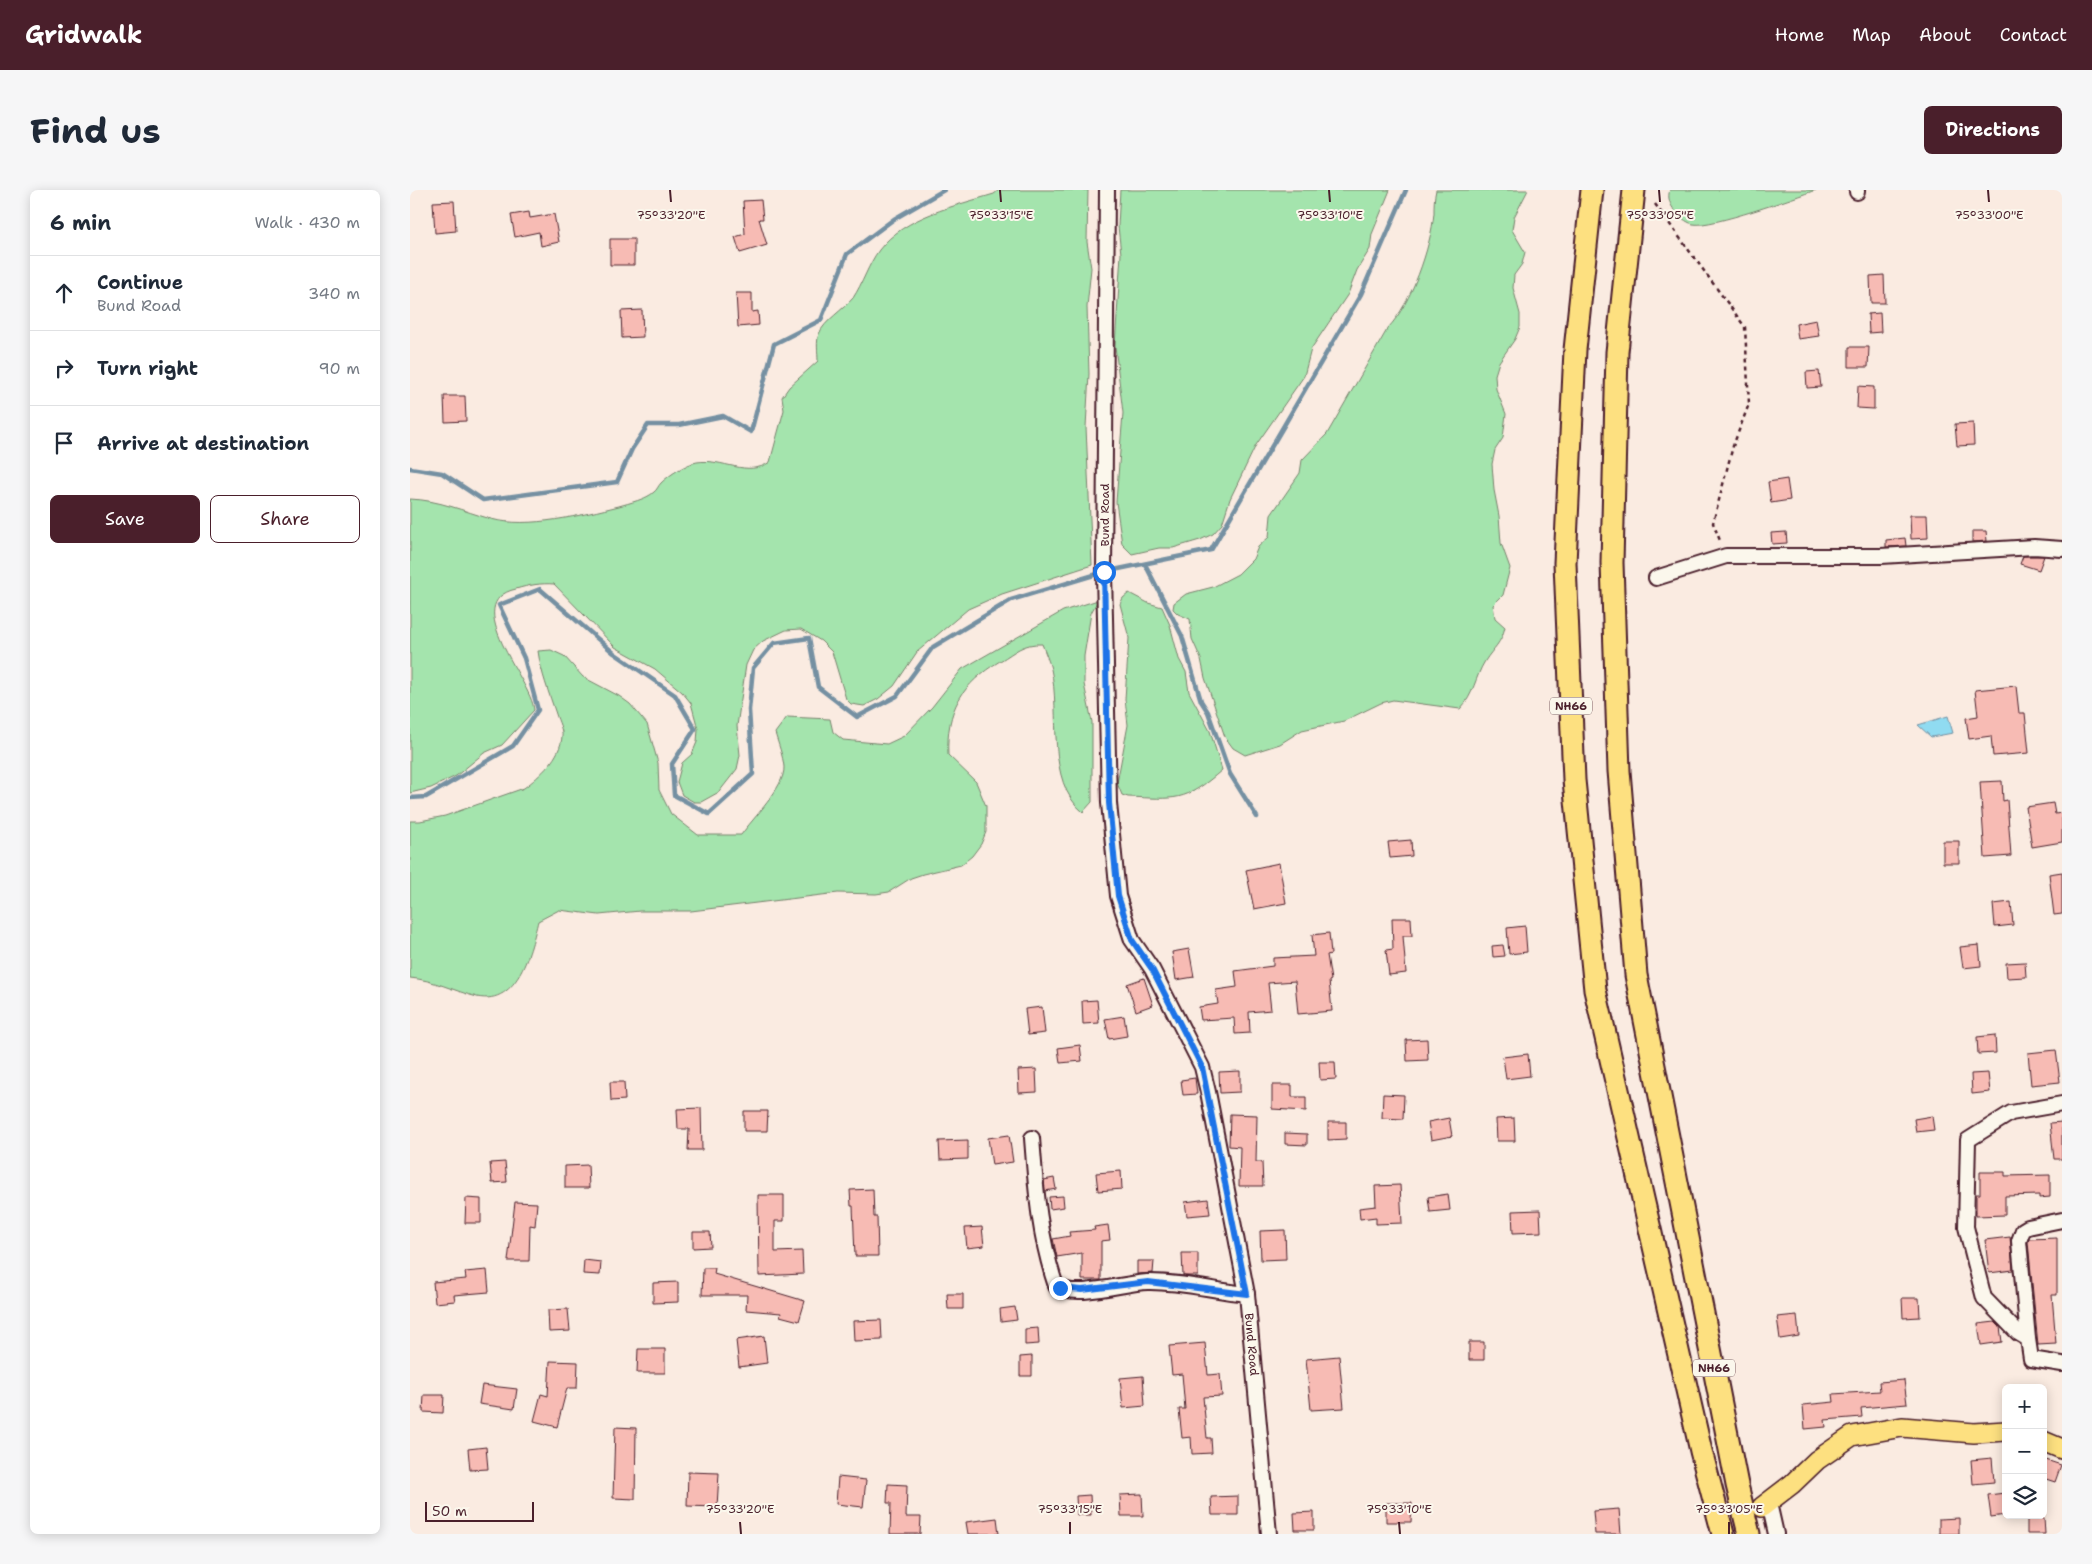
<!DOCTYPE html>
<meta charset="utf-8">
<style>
body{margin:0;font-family:"Shantell Sans",sans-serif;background:#f6f6f7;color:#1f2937}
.controls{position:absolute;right:15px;bottom:15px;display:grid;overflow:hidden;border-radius:8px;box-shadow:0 2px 12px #0003}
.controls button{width:45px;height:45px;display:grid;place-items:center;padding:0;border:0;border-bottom:1px solid #e0e1e3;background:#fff;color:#1f2937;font:25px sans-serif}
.scale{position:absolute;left:15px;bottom:12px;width:109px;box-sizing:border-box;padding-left:5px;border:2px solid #4a1f2b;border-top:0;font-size:14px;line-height:18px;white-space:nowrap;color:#4a1f2b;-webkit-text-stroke:4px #fbf7ec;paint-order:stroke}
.stop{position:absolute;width:15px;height:15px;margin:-11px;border:4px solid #1a73e8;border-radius:50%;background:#fff}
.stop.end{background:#1a73e8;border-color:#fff;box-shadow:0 1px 5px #0008}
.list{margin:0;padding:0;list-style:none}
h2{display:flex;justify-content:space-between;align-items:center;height:65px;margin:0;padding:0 20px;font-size:21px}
h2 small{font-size:16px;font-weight:400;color:#747a83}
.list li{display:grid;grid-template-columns:32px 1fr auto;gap:15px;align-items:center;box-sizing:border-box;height:75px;padding:0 20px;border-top:1px solid #e0e1e3}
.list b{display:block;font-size:19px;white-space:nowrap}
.list p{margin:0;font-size:16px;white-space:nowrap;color:#747a83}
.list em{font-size:16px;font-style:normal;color:#747a83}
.actions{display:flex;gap:10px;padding:15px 20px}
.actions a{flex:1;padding:11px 0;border:1px solid #4a1f2b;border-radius:8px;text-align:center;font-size:18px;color:#4a1f2b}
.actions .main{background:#4a1f2b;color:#fff}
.icon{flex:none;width:28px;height:28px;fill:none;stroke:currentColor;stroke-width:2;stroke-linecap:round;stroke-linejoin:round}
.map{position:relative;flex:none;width:1652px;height:1344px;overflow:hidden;border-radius:8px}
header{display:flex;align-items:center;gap:30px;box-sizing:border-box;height:70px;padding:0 25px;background:#4a1f2b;color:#fff}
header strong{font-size:24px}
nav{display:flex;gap:28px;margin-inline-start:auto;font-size:18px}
.intro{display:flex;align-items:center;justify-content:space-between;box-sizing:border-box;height:120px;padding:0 30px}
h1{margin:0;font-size:35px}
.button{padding:12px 22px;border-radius:8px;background:#4a1f2b;color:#fff;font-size:18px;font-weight:700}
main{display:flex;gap:30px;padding:0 30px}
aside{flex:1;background:#fff;border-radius:8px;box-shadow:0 2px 12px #0003}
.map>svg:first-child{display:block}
.green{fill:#a4e4ad;stroke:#77826c}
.water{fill:#90dbf1;stroke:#7490a2}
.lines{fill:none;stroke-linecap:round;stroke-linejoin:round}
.stream{stroke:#7490a2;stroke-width:4.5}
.building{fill:#f7bbb4;stroke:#4a1f2b}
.minor-casing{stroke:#4a1f2b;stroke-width:18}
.major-casing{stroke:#4a1f2b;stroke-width:22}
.highway-casing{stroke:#4a1f2b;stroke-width:25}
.path{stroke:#4a1f2b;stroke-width:2.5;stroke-dasharray:4 4;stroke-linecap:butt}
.minor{stroke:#fbf7ec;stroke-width:14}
.major{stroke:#fde080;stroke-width:19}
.highway{stroke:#fde080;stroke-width:21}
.route{stroke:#1a73e8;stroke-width:6}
.ticks{fill:none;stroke:#4a1f2b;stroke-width:2}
.labels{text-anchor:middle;stroke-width:4;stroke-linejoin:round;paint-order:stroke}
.shield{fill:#fbf7ec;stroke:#7f6065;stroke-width:1}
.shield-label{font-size:11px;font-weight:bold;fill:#4a1f2b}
.street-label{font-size:12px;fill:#4a1f2b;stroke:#fbf7ec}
.ticks-label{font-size:12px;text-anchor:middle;fill:#4a1f2b;stroke:#fbf7ec;stroke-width:4;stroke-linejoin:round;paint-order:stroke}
</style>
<header>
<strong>Gridwalk</strong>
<nav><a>Home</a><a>Map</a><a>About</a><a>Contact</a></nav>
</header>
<div class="intro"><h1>Find us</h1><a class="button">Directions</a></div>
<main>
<aside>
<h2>6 min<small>Walk · 430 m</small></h2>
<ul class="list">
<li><svg class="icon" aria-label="ahead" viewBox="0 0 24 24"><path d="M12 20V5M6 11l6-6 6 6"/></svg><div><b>Continue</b><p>Bund Road</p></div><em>340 m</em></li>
<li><svg class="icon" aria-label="right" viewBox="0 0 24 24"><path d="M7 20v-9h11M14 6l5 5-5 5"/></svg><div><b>Turn right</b></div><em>90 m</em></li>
<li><svg class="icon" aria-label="arrive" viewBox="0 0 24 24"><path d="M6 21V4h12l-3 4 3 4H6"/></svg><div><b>Arrive at destination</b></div></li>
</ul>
<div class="actions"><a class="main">Save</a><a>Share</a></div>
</aside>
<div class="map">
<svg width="1652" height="1344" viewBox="0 0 1652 1344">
<rect width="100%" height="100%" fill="#faebe1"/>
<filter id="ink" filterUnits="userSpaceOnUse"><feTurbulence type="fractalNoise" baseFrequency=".02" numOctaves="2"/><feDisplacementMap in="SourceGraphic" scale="10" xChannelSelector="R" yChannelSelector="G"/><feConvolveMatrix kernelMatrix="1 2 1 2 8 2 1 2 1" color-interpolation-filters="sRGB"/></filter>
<g filter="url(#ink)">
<path class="green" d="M589 0H678L677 52 681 78 677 117 679 184 676 237 682 375 592 404 558 419 507 462 484 496 468 509 454 516 441 514 436 509 422 462 411 451 391 439 376 440 353 451 343 460 336 475 327 536 330 565 327 579 309 602 291 612H284L272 605 267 592 272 573 282 564 287 552 288 539 281 513 272 502 245 479 205 457 144 394C131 393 119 395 106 399 48 412 121 490 124 520L92 555 74 563 46 586 21 598 0 603V309C29 310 53 321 81 329 119 339 172 325 209 316 219 313 237 309 244 302 247 300 248 296 251 293 259 285 276 274 287 272 313 268 337 288 360 272L374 220 372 207 379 197 408 171C408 163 406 151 409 144 414 131 433 120 443 108 453 93 458 75 469 60 495 26 545 16 584 4Z
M710 0H980L962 44 960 59 947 80 938 104 901 159 894 186 846 255 820 309 812 334 803 344 790 350 763 358H749L722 364 712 354 706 312 713 223 705 156 711 64 708 36Z
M1026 0H1118L1104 27 1102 40 1115 62 1112 74 1104 85 1103 98 1110 124V137L1105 149 1089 172 1085 185 1086 199 1096 224 1093 248 1085 260 1082 274 1084 300 1089 326 1091 353 1100 378 1093 405 1083 415 1085 428 1095 437C1091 454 1084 457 1075 471 1065 487 1064 505 1050 519L983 510 971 513 934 531 892 540 870 554 835 565 823 558 815 547 795 488 791 469 782 449 780 429 768 424 763 419 764 413 776 404 803 397 828 384 843 369 848 357 859 347 861 325 890 283 892 270 917 244 978 138C1001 114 1021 57 1024 23 1024 15 1024 8 1026 0Z
M1260 0H1406C1385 7 1301 38 1283 34 1276 32 1270 27 1265 21 1260 15 1257 7 1260 0Z
M719 403 738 413 752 417 760 435 769 469 776 482 779 502 800 541 812 580C774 613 766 609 718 607L712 605 707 593 718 535 715 509 719 448 710 414 713 408Z
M688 410 681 423 674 466V494L682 532V612L673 622C635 591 651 523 641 479 639 471 635 462 632 454 613 453 605 462 590 471 552 494 536 519 538 565L566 592 576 616V642L571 654 562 666 551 675 513 684 501 688 479 702 466 704 428 703 281 721H230L189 725 149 720 128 731C121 759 109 816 67 807 44 801 24 790 0 788V631H10L35 626 114 598C130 586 151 567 152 546 153 540 148 531 146 524 139 503 131 483 128 461L141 460 154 466 173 487 209 506 220 514 237 534 248 573 249 600 261 624 288 645H331C343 628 375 597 374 577 373 566 368 553 365 543L377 527 420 529 423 542 433 550 477 554 494 546 522 517 552 479 653 421Z"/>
<path class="water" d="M1538 526 1543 543 1521 547 1508 535Z"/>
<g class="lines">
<path class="stream" d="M0 278 32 283 73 310 207 292 222 259 238 235H269L313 226 341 242 364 154 411 130 437 64 484 29 534 0
M735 374 772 446 791 511 798 522 820 584 847 627
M0 608 16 607 103 556 128 520 114 468 89 415 130 399 204 463 265 505 285 539 262 574 264 605 299 624 343 584 339 520 343 478 364 453 399 448 408 497 447 527 487 506 523 457 601 410 694 382 801 360 951 104 996 0"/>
</g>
<path class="building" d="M351 10 353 29H349L357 55 330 63 325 47 335 44 333 11Z
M44 11 46 41 25 43 23 12Z
M119 22 120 28 144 24 149 52 131 56 129 42 105 47 101 25Z
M200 49H224V75H200Z
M1474 85 1475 113H1461L1460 86Z
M326 103H342V122L348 121 349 135 328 137Z
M232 120 233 147 212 148 211 121Z
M1470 123 1471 142 1459 143 1458 124Z
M1406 130 1409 146 1388 149 1386 134Z
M1439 157H1459L1458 177H1439Z
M1409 181 1411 197 1397 198 1396 182Z
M1448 196 1464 197V219L1447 218Z
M34 206H55L56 231 35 232Z
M1563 233 1564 255 1547 256 1545 234Z
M1377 289 1380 310 1361 313 1358 292Z
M1500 325H1517L1518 348 1501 349Z
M1562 341H1576L1577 351 1562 352Z
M1376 342 1377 353 1362 354 1361 343Z
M1495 348 1496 356 1476 357V350Z
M1613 366H1634L1629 380 1610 374Z
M1606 496 1609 523H1615L1619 563 1583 566 1581 546 1559 549 1556 528 1568 526 1565 500Z
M1592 591 1593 611 1597 610 1601 666 1575 668 1570 592Z
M1643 613 1645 624 1652 623V652L1622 657 1616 617Z
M1001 650 1002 666 980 668 978 652Z
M1533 651H1549V673H1533Z
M869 673 876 713 844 719 836 680Z
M1652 682V724L1644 725 1639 684Z
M1601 712 1603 735 1585 737 1583 714Z
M982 728H1001L1002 746H993L996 783 979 785 976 760 983 759Z
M1115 736 1117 762 1099 764 1097 738Z
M919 743 921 764 917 765 921 790 919 791 922 821 888 824 885 791 858 793 861 820 839 822 840 843 825 844 824 828 791 830 789 817 808 814 806 800 827 797 825 781 863 776V768L904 766 902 745Z
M1093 755 1095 766 1083 767 1082 756Z
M1569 755 1571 776 1553 778 1550 757Z
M779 759 784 787 766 790 762 762Z
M1615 772 1616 787 1597 788 1596 773Z
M734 788 743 815 726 821 717 794Z
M687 810 689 833 673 834 672 811Z
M632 817 635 843 618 845 615 819Z
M714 826 717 846 699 849 695 829Z
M1585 845 1586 863 1568 864 1567 847Z
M1017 849 1018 870 997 871 996 850Z
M670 855 672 871 650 873 648 858Z
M1646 860 1650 892 1621 895 1618 863Z
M1118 864 1120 886 1096 889 1093 867Z
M909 872H925L926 889 910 890Z
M626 879 627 902 609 903 608 880Z
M830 881V902L810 903 809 882Z
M1578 883 1580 902 1562 904 1561 884Z
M785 888 787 904 773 905 771 890Z
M200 892H214L215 910 201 911Z
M862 895H882V907H896V921L862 919Z
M973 904 994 905 993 929 972 928Z
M291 918 292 960H278L279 939H268L267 919Z
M334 921H358L357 941H334Z
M820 924 847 925 846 972H852L853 996H829L830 957 819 956Z
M1522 926 1524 940 1506 942 1504 929Z
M1039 928 1042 946 1021 950 1018 932Z
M1104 928 1105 951H1087L1086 929Z
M918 932H936V949L918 950Z
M1652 932V969H1644L1640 933Z
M875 943 897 944V955L875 954Z
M599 945 603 972 582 975 578 948Z
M558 950V969L530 970 529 951Z
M95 972 97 992 82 993 80 973Z
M178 975 179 998H155V976Z
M711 981 712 999 688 1001 686 983Z
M1570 982H1595V986L1640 985V1007L1629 1008V1005L1595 1006V1025L1566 1026V1004H1570Z
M644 988 646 999 635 1001 634 990Z
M990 995 992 1033 966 1034V1027L950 1029 949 1018 966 1016 965 996Z
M463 999 464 1027H467L468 1066H445L443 1016H441L440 1000Z
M1038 1004 1040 1020 1020 1022 1018 1007Z
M348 1005H374V1031H365V1062L392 1061 393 1084 349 1086Z
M653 1006 654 1017 640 1019 639 1007Z
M56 1008 71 1009V1033H55Z
M798 1009 800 1024 777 1026 775 1012Z
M105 1012 127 1013 125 1036 120 1035 119 1071H98Z
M1130 1020 1131 1042 1103 1043 1102 1021Z
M698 1035 700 1050 691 1051V1090H672V1063L647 1067 643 1049 660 1046 659 1042 685 1040 684 1037Z
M572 1037 574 1056 557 1058 555 1038Z
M875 1040 876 1069 851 1070 850 1041Z
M283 1042H300L301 1057 283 1058Z
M1600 1047 1603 1080 1579 1083 1575 1050Z
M1647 1048V1105H1642L1646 1154 1628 1155 1618 1052 1619 1049Z
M772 1063H788V1086H773Z
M174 1070 191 1072 190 1085 173 1084Z
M727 1071H744L743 1083 727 1084Z
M293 1078H305L304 1084 395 1111 389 1131 370 1126 371 1123 336 1120 337 1105H292Z
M77 1080 79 1102 44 1105 45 1111 25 1113 23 1092 56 1089 55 1082Z
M268 1092V1112L243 1113V1093Z
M537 1104H553V1119H538Z
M1492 1108H1509L1510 1127 1493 1128Z
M605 1117 607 1130 591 1132 590 1119Z
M158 1119 160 1141 139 1142 138 1120Z
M1387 1125 1389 1146 1370 1149 1367 1127Z
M471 1130 472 1150 444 1151 443 1131Z
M1585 1132 1590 1137 1592 1152 1571 1155 1568 1134Z
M628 1138 629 1154 615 1155V1139Z
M354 1146 357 1173 329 1177 326 1150Z
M1059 1152H1074V1170H1059Z
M795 1153 798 1185 810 1184 812 1206 793 1207 797 1248H801L802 1263 782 1264 781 1247 772 1248 769 1219H775L772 1184 762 1185 759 1156Z
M228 1159H255V1183H227Z
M622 1166V1186H610V1167Z
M929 1166 934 1218 901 1220 896 1169Z
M140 1171 168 1172 167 1198H157L147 1237 124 1231 131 1204 138 1206Z
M733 1186 735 1216 713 1218 710 1188Z
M1494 1190 1497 1214 1451 1218 1452 1227 1415 1230 1416 1237 1395 1239 1393 1215 1424 1212 1423 1204 1470 1201 1469 1192Z
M72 1195 107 1199 104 1219 69 1214Z
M14 1205H34L33 1223 13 1222Z
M205 1237 226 1238 225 1309 203 1308Z
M76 1257 78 1279 60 1280 58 1259Z
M1582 1268 1584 1292 1563 1294 1561 1270Z
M1633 1269 1651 1275 1645 1292 1633 1288Z
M278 1282 309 1283 307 1317 277 1316Z
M428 1287 456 1290 453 1317 426 1314Z
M478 1294 497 1295 496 1327H511L510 1344H480L481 1313H477Z
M1595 1303 1596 1325 1581 1327 1578 1305Z
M732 1304 733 1326H711L710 1305Z
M680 1305 681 1325H667L666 1306Z
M828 1306V1325H802L801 1307Z
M976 1313H1002L1001 1332H976Z
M1209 1319 1211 1344H1185L1183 1321Z
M904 1322V1340H885L884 1323Z
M587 1328 589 1344H558L556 1332Z
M1549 1328V1344H1529V1329Z
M1634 1328 1635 1344H1617V1329Z"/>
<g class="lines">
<g class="minor-casing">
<g id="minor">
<path id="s1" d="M697 0 694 382 699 613 708 706 722 750 742 779 792 877 798 902 837 1104 859 1344"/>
<path d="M1447 2V0"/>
<path d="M1246 388 1316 366H1471L1624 357 1652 359"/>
<path d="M1652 914 1601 923 1558 950 1556 1037 1574 1108 1608 1143 1618 1149 1621 1169 1652 1174"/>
<path d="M622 948C626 1000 629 1046 646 1096 666 1109 713 1093 737 1092 770 1091 804 1101 837 1104"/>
<path d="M1618 1149 1609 1051 1613 1040 1618 1037 1652 1030"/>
<path d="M1359 1313 1366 1344"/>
</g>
</g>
<g class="major-casing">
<path id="major" d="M1633 1251 1652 1259
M1352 1317 1382 1294 1407 1270 1442 1246 1492 1237 1564 1243 1596 1241"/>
</g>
<g class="highway-casing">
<path id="highway" d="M1182 0 1165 160 1155 373 1164 590 1185 800 1291 1261 1313 1344
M1224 0 1207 162 1202 373 1209 581 1226 785 1327 1295 1339 1344"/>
</g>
<path class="path" d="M1245 14 1335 137 1339 214 1323 256 1303 333 1311 353"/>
<use href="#minor" class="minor"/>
<use href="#major" class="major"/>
<use href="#highway" class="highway"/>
</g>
</g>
<g class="lines" filter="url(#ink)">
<path class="route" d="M650 1098 672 1100 738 1092 837 1104 792 877 742 779 722 750 708 706 699 613 694 382"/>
</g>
<path class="ticks" d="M260 0 261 12M590 0 591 12M919 0 920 12M1249 0 1250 12M1578 0 1579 12M330 1332 331 1344M660 1332V1344M989 1332 990 1344M1319 1332V1344"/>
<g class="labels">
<g class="shield">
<rect x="1140" y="507.5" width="42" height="17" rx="4"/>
<rect x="1283" y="1169.5" width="42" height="17" rx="4"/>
</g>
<g class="shield-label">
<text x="1161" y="520">NH66</text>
<text x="1304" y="1182">NH66</text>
</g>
<g class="street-label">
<text transform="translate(695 325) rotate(-90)" y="4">Bund Road</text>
<text dy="4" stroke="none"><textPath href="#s1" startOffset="1180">Bund Road</textPath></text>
</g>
</g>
<g class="ticks-label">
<text x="261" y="29">75°33'20"E</text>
<text x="591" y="29">75°33'15"E</text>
<text x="920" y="29">75°33'10"E</text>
<text x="1250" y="29">75°33'05"E</text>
<text x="1579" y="29">75°33'00"E</text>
<text x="330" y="1323">75°33'20"E</text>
<text x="660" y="1323">75°33'15"E</text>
<text x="989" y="1323">75°33'10"E</text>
<text x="1319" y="1323">75°33'05"E</text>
</g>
</svg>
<div class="controls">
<button>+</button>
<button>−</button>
<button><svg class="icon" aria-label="layers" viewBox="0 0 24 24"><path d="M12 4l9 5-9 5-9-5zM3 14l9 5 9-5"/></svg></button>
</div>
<div class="scale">50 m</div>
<div class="stop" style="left:694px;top:382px"></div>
<div class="stop end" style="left:650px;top:1098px"></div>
</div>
</main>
